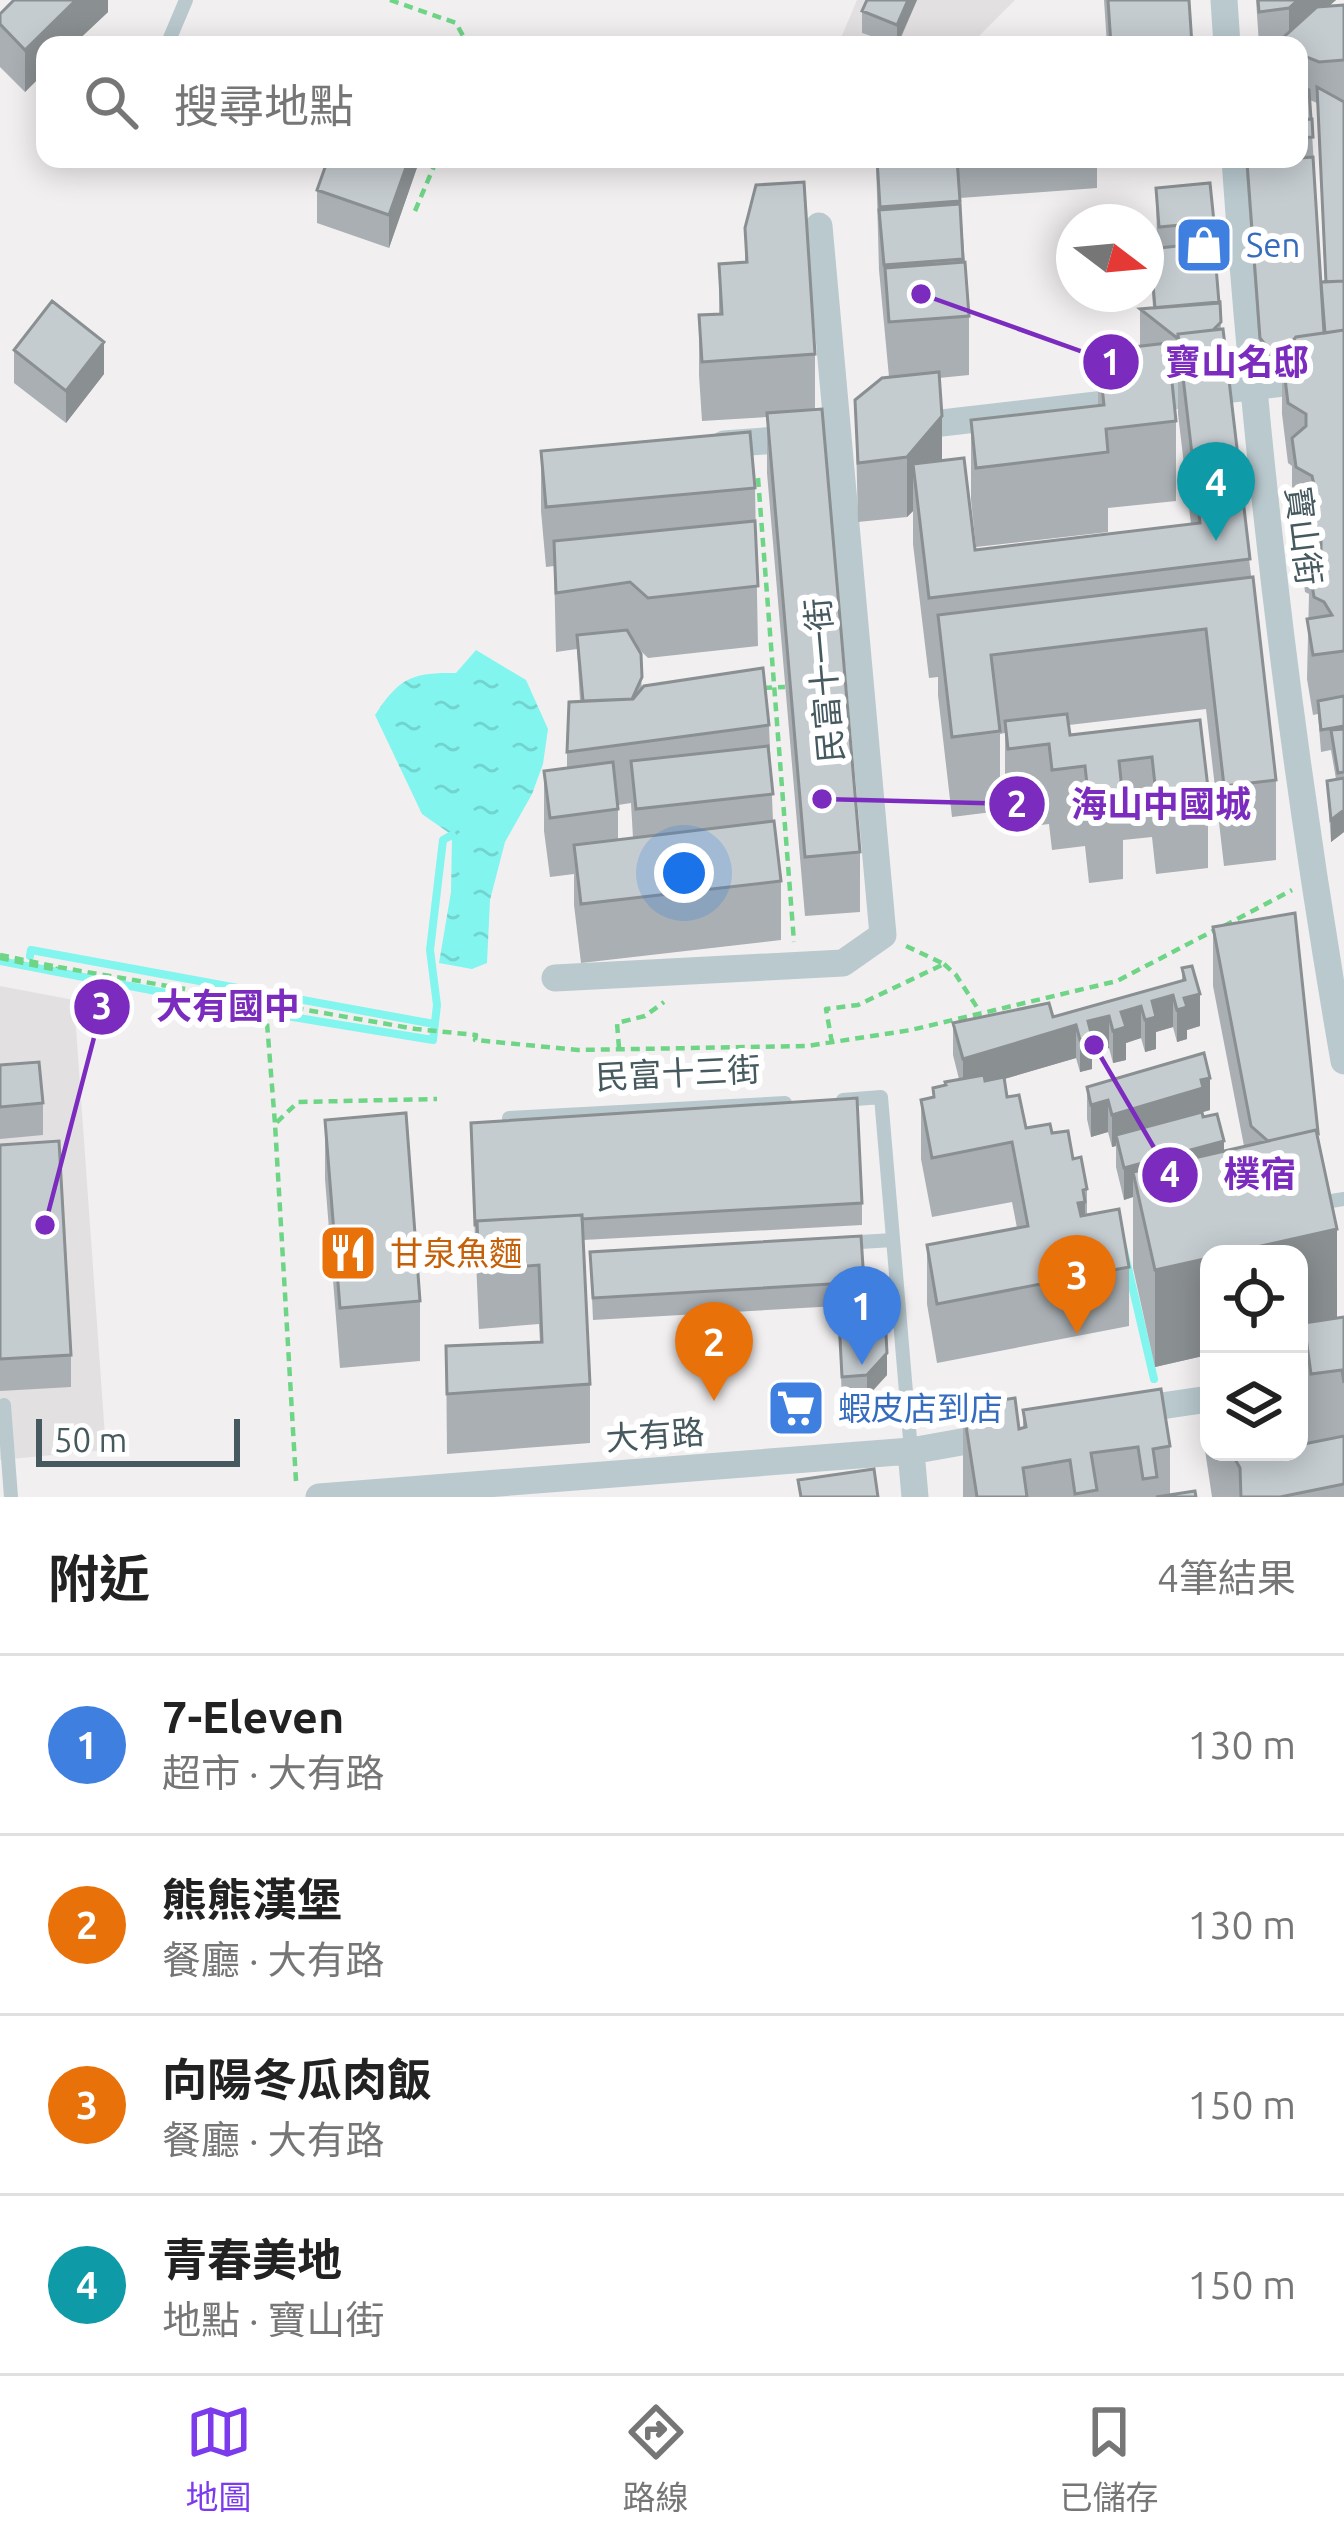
<!DOCTYPE html>
<html lang="zh-TW">
<meta charset="utf-8">
<style>
body{margin:0;font-family:Ubuntu,"Noto Sans TC",sans-serif;background:#f6f6f6;color:#222}
.controls{position:absolute;right:36px;bottom:36px;display:grid;overflow:hidden;border-radius:24px;box-shadow:0 6px 30px #0003}
.controls button{width:108px;height:108px;display:grid;place-items:center;padding:0;border:0;border-bottom:3px solid #e0e0e0;background:#fff;color:#222;font:60px sans-serif}
.compass{position:absolute;left:1056px;top:204px;width:108px;height:108px;border-radius:50%;background:#fff;box-shadow:0 6px 30px #0003;rotate:106deg}
.scale{position:absolute;left:36px;bottom:30px;width:204px;box-sizing:border-box;padding-left:12px;border:6px solid #45595f;border-top:0;font-size:33px;line-height:42px;white-space:nowrap;color:#45595f;-webkit-text-stroke:9px #fff;paint-order:stroke}
.you{position:absolute;left:684px;top:873px;width:42px;height:42px;margin:-30px;border:9px solid #fff;border-radius:50%;background:#1a73e8;box-shadow:0 0 0 18px #1a73e833}
.badge{display:grid;place-items:center;width:78px;height:78px;border-radius:50%;background:#7c3aed;color:#fff;font-size:39px;font-weight:700}
.pin{position:absolute;translate:-50% -99px;filter:drop-shadow(0 3px 6px #0008)}
.pin::after{content:'';position:absolute;top:63px;width:42px;height:36px;background:inherit;clip-path:polygon(0 0,100% 0,50% 100%)}
.list{margin:0;padding:0;list-style:none}
h2{display:flex;justify-content:space-between;align-items:center;height:156px;margin:0;padding:0 48px;font-size:51px}
h2 small{font-size:39px;font-weight:400;color:#767676}
.list li{display:grid;grid-template-columns:78px 1fr auto;gap:36px;align-items:center;box-sizing:border-box;height:180px;padding:0 48px;border-top:3px solid #e0e0e0}
.list b{display:block;font-size:45px;white-space:nowrap}
.list p{margin:0;font-size:39px;white-space:nowrap;color:#767676}
.list em{font-size:39px;font-style:normal;color:#767676}
.icon{flex:none;width:66px;height:66px;fill:none;stroke:currentColor;stroke-width:2;stroke-linecap:round;stroke-linejoin:round}
.map{position:relative;flex:none;width:1344px;height:1497px;overflow:hidden}
.search{position:absolute;background:#fff;box-shadow:0 6px 30px #0003;left:36px;right:36px;top:36px;height:132px;display:flex;align-items:center;gap:30px;box-sizing:border-box;padding:0 42px;border-radius:24px;color:#767676;font-size:45px}
.sheet{height:876px;background:#fff}
nav{display:flex;justify-content:space-around;align-items:center;box-sizing:border-box;height:168px;border-top:3px solid #e0e0e0;background:#fff;font-size:33px;color:#767676}
nav a{display:grid;justify-items:center;gap:6px}
nav .on{color:#7c3aed}
.map>svg:first-child{display:block}
.education{fill:#e3e0e2}
.water{fill:url(#water-ripples)}
.lines{fill:none;stroke-linecap:round;stroke-linejoin:round}
.stream{stroke:#82f5ee;stroke-width:8}
.path{stroke:#6ed587;stroke-width:4.5;stroke-dasharray:9 6;stroke-linecap:butt}
.service{stroke:#b9c9ce;stroke-width:14}
.minor{stroke:#b9c9ce;stroke-width:27}
.wall{fill:#a9afb3;fill-rule:evenodd}
.shaded-wall{fill:#8a8f92}
.building{fill:#c5ccd0;stroke:#8a8f92;stroke-width:3}
.labels{text-anchor:middle;stroke-width:12;stroke-linejoin:round;paint-order:stroke}
.shop-label{font-size:33px;fill:#366cbe;stroke:#fff;text-anchor:start}
.street-label{font-size:33px;fill:#45595f;stroke:#fff}
.food-label{font-size:33px;fill:#c56008;stroke:#fff;text-anchor:start}
.leader{fill:none;stroke:#7b2cbf;stroke-width:4.5}
.callout-dot{fill:#7b2cbf;stroke:#fff;stroke-width:4.5}
.mark-label{font-size:36px;text-anchor:middle;font-weight:bold;fill:#fff}
.callout-label{font-size:36px;text-anchor:middle;font-weight:bold;fill:#7b2cbf;stroke:#fff;stroke-width:12;stroke-linejoin:round;paint-order:stroke}
</style>
<div class="map">
<svg width="1344" height="1497" viewBox="0 0 1344 1497">
<defs>
<pattern id="water-ripples" width="26" height="14" patternUnits="userSpaceOnUse" patternTransform="scale(3)"><rect width="26" height="14" fill="#82f5ee"/><path d="M2 4q2-2 4 0t4 0M15 11q2-2 4 0t4 0" fill="none" stroke="#72d4ce"/></pattern>
</defs>
<rect width="100%" height="100%" fill="#f2eff0"/>
<path class="education" d="M857 0H1015L970 45H838Z
M0 986 74 1000 106 1450 0 1460Z"/>
<path class="water" d="M476 650 526 680 548 729 543 764 532 794 505 842 490 900 487 963 472 969 439 963 451 892 452 835 422 814 375 715C399 678 412 672 456 673Z"/>
<g class="lines">
<path class="stream" d="M30 956 31 950 434 1024
M0 961 254 1010
M262 1012 433 1040 437 1005 430 950 443 840 452 835
M1123 1247 1154 1379"/>
<path class="path" d="M390 0 456 23 468 45
M415 211 437 159
M758 478 794 942
M763 688 785 687
M1224 926 1292 890
M0 955 58 967
M0 958 57 970 58 967
M944 964 956 975 980 1012
M58 967 416 1029 476 1035 475 1040 578 1050 807 1046 911 1030 1117 981 1213 931
M259 1002 257 1021 267 1023 275 1124
M832 1043 826 1009 858 1005 944 964 904 945
M619 1048 617 1023 645 1016 664 1002
M296 1481 275 1124 298 1102 437 1099"/>
<path class="service" d="M167 45 186 0
M99 160 100 159
M843 1100 881 1097 911 1451
M509 1118 785 1103
M1313 1204 1344 1199
M844 1243 893 1240
M4 1405 11 1497"/>
<path class="minor" d="M1224 0 1227 45
M1235 159C1256 462 1292 762 1344 1061
M907 427 1344 376
M724 444 803 438
M555 978 843 963 883 935 819 226
M1127 1411 1209 1399
M911 1451 915 1497
M319 1497 911 1451 995 1436"/>
</g>
<path class="wall" d="M108 0V12L73 45H45V72L25 92 0 67V14Z
M867 0H917L898 45 862 33V11Z
M1104 0H1189L1192 45H1107Z
M1256 0H1336L1329 6 1344 5V832L1331 842 1327 781 1336 779 1331 750 1321 752 1318 714 1313 715 1307 679 1309 594 1305 592 1301 560V529L1296 526 1292 497V466L1288 463 1282 414V373L1271 374 1260 360 1245 159H1299V45L1279 41 1259 44ZM1310 100 1317 103 1325 282H1321Z
M328 159H420L389 248 317 223V190Z
M876 159H1097V188L960 198 969 316V375L939 378 942 461 975 550 1191 524 1178 414V380L1171 376 1176 421V501L1108 508V532L976 547 971 500V420L1098 405V351L1140 346V309L1153 308 1150 249 1157 248 1156 188 1214 222 1221 329 1276 780V860L1224 866 1206 709 1069 725 1070 735 1200 720 1208 788V868L1156 874 1152 837 1123 840V879L1089 883 1085 846 1052 850 1049 824 1008 829 1005 801V733L1000 734V811L952 817 938 695V677L929 678 913 544V511L907 517 858 522 855 400 889 377 879 270Z
M1115 159H1188L1115 164Z
M745 228 815 354V409L860 852V912L805 916 767 473V417L702 421 699 375V315L719 314V264L745 262Z
M14 350 104 374 66 423 14 383Z
M541 451 755 488 758 646 648 658 638 648 642 689 769 725 773 821 781 881V940L581 963 574 905V874L550 877 544 831V771L567 768V752L580 701 577 649 556 652 554 566 546 567 541 511ZM631 803 633 838 618 840V805Z
M1213 927 1318 1139 1337 1318 1344 1317V1497H1212L1203 1437V1356L1155 1367 1133 1268V1197L1124 1200 1116 1167V1146L1112 1147 1108 1132 1091 1137 1087 1119V1087L1210 1110 1203 1112V1117L1224 1151 1244 1146 1213 986ZM1209 1254 1304 1333V1420L1307 1443 1299 1452H1209Z
M1182 968 1200 1026 1187 1030V1039L1177 1042 1173 1027 1156 1032V1049L1145 1052 1141 1038 1126 1043V1060L1113 1063 1109 1048 1092 1053V1069L1080 1072 1076 1058 1004 1079 1007 1097 1026 1128 1052 1133 1073 1159 1087 1189V1215L1129 1267V1326L937 1363 927 1304V1245L1017 1228 1012 1202 932 1217 921 1159V1100L933 1097V1088L945 1086 959 1079 953 1055V1023L1053 1017 1182 981Z
M0 1065 43 1103V1135L0 1139Z
M325 1120 420 1301V1361L340 1368 325 1179Z
M0 1145 71 1355V1387L0 1391Z
M471 1145 862 1203V1225L583 1240 590 1384V1443L447 1454 446 1346 540 1342 539 1324 479 1329Z
M590 1252 864 1282V1299L887 1375 867 1397 842 1399 838 1306 593 1320Z
M963 1406 1019 1429 1023 1428V1410L1170 1446V1495L1196 1497H963Z"/>
<path class="shaded-wall" d="M76 0H108V12L73 45H45V72L25 92V50Z
M908 0H917L897 45V25Z
M1298 0H1336L1289 40V8Z
M409 159H420L389 248V215Z
M104 342V374L66 423V391Z
M942 416V476L913 464V511L907 517V457Z
M1344 810V832L1331 842V820Z
M1200 994V1026L1187 1030V1039L1177 1042V1010L1184 998Z
M1173 995V1027L1156 1032V1049L1145 1052V1020L1152 1001Z
M1141 1006V1038L1126 1043V1060L1113 1063V1031L1121 1012Z
M1109 1016V1048L1092 1053V1069L1080 1072V1040L1088 1021Z
M1076 1025V1058L963 1091V1059Z
M1210 1078V1110L1203 1112V1120L1116 1135V1146L1112 1147V1115Z
M1108 1100V1132L1091 1137V1105Z
M1224 1141V1174L1133 1172V1197L1124 1200V1168Z
M1085 1202V1261L1078 1203Z
M1337 1229V1325L1304 1323V1333L1299 1334V1254H1226Z
M1209 1258V1354L1203 1341V1356L1155 1367V1270Z
M887 1353V1375L867 1397V1375Z"/>
<path class="building" d="M14 0H76L25 50 0 24V14Z
M867 0H908L897 25 862 11Z
M1108 0H1189L1192 45H1111Z
M1258 0H1298L1289 8 1259 12Z
M1344 5V60L1319 62 1299 54V45H1275L1317 7Z
M1299 85 1309 90 1311 119 1299 120Z
M1317 87 1344 102V281L1326 282Z
M1312 119 1313 137 1299 138V120Z
M1313 157 1324 333 1296 337 1284 351 1271 352 1260 338 1247 162Z
M328 159H409L389 215 317 190Z
M877 159H957L960 201 880 207Z
M804 182 815 354 702 362 699 315 722 314 719 264 747 262 745 228 756 185Z
M1210 183 1214 222 1159 227 1156 188Z
M960 204 963 259 884 265 879 210Z
M1214 242 1219 303 1155 308 1150 249Z
M965 262 969 316 889 322 885 268Z
M1344 281V330L1325 333 1321 282Z
M52 301 104 342 66 391 14 350Z
M1220 302 1221 322 1213 330 1178 334V338H1177L1140 309Z
M1223 329 1250 559 929 598 913 464 964 458 975 550 1200 523 1178 334Z
M1344 330V651L1313 655 1307 619 1332 615 1324 602 1314 597 1309 568 1321 551V540L1305 532 1301 500 1315 489 1312 476 1296 467 1292 438 1306 426V414L1288 403 1282 354 1296 337Z
M1168 343 1176 421 1106 429 1108 452 976 468 971 420 1104 405 1098 351Z
M939 372 942 416 907 457 858 463 855 400 882 378Z
M822 409 860 852 805 857 767 413Z
M750 432 755 488 546 507 541 451Z
M755 521 758 586 648 598 630 582 556 593 554 541Z
M1253 577 1276 780 1224 786 1206 629 991 655 1000 731 952 737 938 615Z
M627 630 641 654 642 677 632 699 583 701 577 635Z
M763 668 769 725 567 752 569 702 633 699 644 686Z
M1344 696V726L1321 730 1318 701Z
M1067 714 1070 735 1200 720 1208 788 1156 794 1152 757 1119 761 1123 799 1089 803 1085 766 1052 770 1049 744 1008 749 1005 721Z
M1344 729V772L1338 773 1331 730Z
M768 746 773 794 636 809 631 761Z
M613 762 618 809 550 818 544 771Z
M1344 778V810L1331 820 1327 781Z
M774 821 781 881 581 904 574 845Z
M1295 913 1318 1132 1316 1130 1268 1141 1251 1126 1213 927Z
M1192 966 1200 994 1184 998 1187 1007 1177 1010 1173 995 1152 1001 1156 1017 1145 1020 1141 1006 1121 1012 1126 1027 1113 1031 1109 1016 1088 1021 1092 1037 1080 1040 1076 1025 963 1059 953 1023 1049 1003 1053 1017 1185 980 1182 968Z
M1204 1053 1210 1078 1201 1080 1203 1088 1112 1115 1108 1100 1091 1105 1087 1087Z
M39 1062 43 1103 0 1107V1065Z
M984 1075 985 1081 1004 1077 1007 1097 1019 1095 1026 1128 1050 1124 1052 1133 1068 1131 1073 1159 1081 1157 1087 1189 1083 1190 1085 1202 1078 1203 1081 1216 1119 1209 1129 1267 937 1304 927 1245 1028 1226 1012 1142 932 1158 921 1100 934 1097 933 1088 946 1085 945 1082Z
M857 1098 862 1203 582 1219V1215L477 1221V1225H475L471 1123Z
M1202 1112 1203 1117 1217 1114 1224 1141 1124 1168 1116 1135Z
M406 1113 420 1301 340 1308 325 1120Z
M1316 1130 1337 1229 1226 1254H1209V1258L1155 1270 1133 1172Z
M59 1141 71 1355 0 1359V1145Z
M582 1215 590 1384 447 1394 446 1346 542 1342 539 1265 479 1270 477 1221Z
M861 1236 864 1282 593 1298 590 1252Z
M884 1298 887 1353 867 1375 842 1377 838 1301Z
M1344 1317V1383L1342 1370 1311 1374 1304 1323Z
M1209 1340V1380L1203 1341Z
M1161 1389 1170 1446 1153 1449 1157 1477 1143 1479 1138 1447 1091 1453 1097 1490 1075 1494 1070 1460 1023 1468 1027 1497H977L963 1406 1015 1398 1019 1429 1026 1427 1023 1410Z
M1344 1436V1484L1280 1497H1241L1240 1468 1231 1452H1299V1445Z
M874 1469 878 1497H801L798 1480Z
M1195 1491 1196 1497H1156Z"/>
<defs>
<g id="shop-square" transform="scale(3)"><rect x="-9" y="-9" width="18" height="18" rx="4" fill="#3f7fe0" stroke="#fff"/><path d="M-5-2.5h2.3a2.7 3.5 0 0 1 5.4 0H5L5.5 6h-11ZM-1.5-2.5h3a1.5 2.3 0 0 0-3 0Z" fill="#fff"/></g>
<g id="restaurant-square" transform="scale(3)"><rect x="-9" y="-9" width="18" height="18" rx="4" fill="#e8710a" stroke="#fff"/><path d="M-5-6h1v4h1v-4h1v4h1v-4h1v5L-1.5 .5V6h-2V.5L-5-1ZM5-6V6H3V1.5H1.5Q1.5-4 5-6Z" fill="#fff"/></g>
<g id="supermarket-square" transform="scale(3)"><rect x="-9" y="-9" width="18" height="18" rx="4" fill="#3f7fe0" stroke="#fff"/><path d="M-6-5.5h2.5l.6 2H6L4.5 2H-2.5L-4.4-4H-6ZM-1.5 3.2a1.3 1.3 0 1 0 .1 0ZM3 3.2a1.3 1.3 0 1 0 .1 0Z" fill="#fff"/></g>
</defs>
<g fill-rule="evenodd">
<use href="#shop-square" x="1204" y="245"/>
<use href="#restaurant-square" x="348" y="1253"/>
<use href="#supermarket-square" x="796" y="1408"/>
</g>
<g class="labels">
<g class="shop-label">
<text x="1246" y="257">Sen</text>
<text x="838" y="1420">蝦皮店到店</text>
</g>
<g class="street-label">
<text transform="translate(1304 536) rotate(83)" y="12">寶山街</text>
<text transform="translate(824 680) rotate(-95)" y="12">民富十一街</text>
<text transform="translate(678 1073) rotate(-3)" y="12">民富十三街</text>
<text transform="translate(655 1435) rotate(-4)" y="12">大有路</text>
</g>
<g class="food-label">
<text x="390" y="1265">甘泉魚麵</text>
</g>
</g>
<path class="leader" d="M921 294L1111 362M822 799L1017 804M45 1225L102 1007M1094 1045L1170 1175"/>
<g class="callout-dot">
<circle cx="921" cy="294" r="12"/>
<circle cx="822" cy="799" r="12"/>
<circle cx="45" cy="1225" r="12"/>
<circle cx="1094" cy="1045" r="12"/>
<circle cx="1111" cy="362" r="30"/>
<circle cx="1017" cy="804" r="30"/>
<circle cx="102" cy="1007" r="30"/>
<circle cx="1170" cy="1175" r="30"/>
</g>
<g class="mark-label">
<text x="1111" y="375">1</text>
<text x="1017" y="817">2</text>
<text x="102" y="1019">3</text>
<text x="1170" y="1187">4</text>
</g>
<g class="callout-label">
<text x="1237" y="375">寶山名邸</text>
<text x="1161" y="817">海山中國城</text>
<text x="228" y="1019">大有國中</text>
<text x="1260" y="1187">樸宿</text>
</g>
</svg>
<div class="controls">
<button><svg class="icon" aria-label="locate" viewBox="0 0 24 24"><circle cx="12" cy="12" r="6"/><path d="M12 2v4M12 18v4M2 12h4M18 12h4"/></svg></button>
<button><svg class="icon" aria-label="layers" viewBox="0 0 24 24"><path d="M12 4l9 5-9 5-9-5zM3 14l9 5 9-5"/></svg></button>
</div>
<svg class="compass" viewBox="-18 -18 36 36"><path d="M0-13l5 13h-10z" fill="#e53935"/><path d="M0 13l5-13h-10z" fill="#767676"/></svg>
<div class="scale">50 m</div>
<div class="you"></div>
<div class="pin badge" style="left:862px;top:1365px;background:#3f7fe0">1</div>
<div class="pin badge" style="left:714px;top:1401px;background:#e8710a">2</div>
<div class="pin badge" style="left:1077px;top:1334px;background:#e8710a">3</div>
<div class="pin badge" style="left:1216px;top:541px;background:#0f9aa8">4</div>
<div class="search"><svg class="icon" aria-label="search" viewBox="0 0 24 24"><circle cx="10" cy="10" r="6"/><path d="M15 15l6 6"/></svg>搜尋地點</div>
</div>
<section class="sheet">
<h2>附近<small>4筆結果</small></h2>
<ul class="list">
<li><span class="badge" style="background:#3f7fe0">1</span><div><b>7-Eleven</b><p>超市 · 大有路</p></div><em>130 m</em></li>
<li><span class="badge" style="background:#e8710a">2</span><div><b>熊熊漢堡</b><p>餐廳 · 大有路</p></div><em>130 m</em></li>
<li><span class="badge" style="background:#e8710a">3</span><div><b>向陽冬瓜肉飯</b><p>餐廳 · 大有路</p></div><em>150 m</em></li>
<li><span class="badge" style="background:#0f9aa8">4</span><div><b>青春美地</b><p>地點 · 寶山街</p></div><em>150 m</em></li>
</ul>
</section>
<nav>
<a class="on"><svg class="icon" aria-label="map" viewBox="0 0 24 24"><path d="M3 6l6-2 6 2 6-2v14l-6 2-6-2-6 2zM9 4v14M15 6v14"/></svg>地圖</a>
<a><svg class="icon" aria-label="directions" viewBox="0 0 24 24"><path d="M12 3l9 9-9 9-9-9zM9 14v-3h6M13 9l2 2-2 2"/></svg>路線</a>
<a><svg class="icon" aria-label="saved" viewBox="0 0 24 24"><path d="M7 4h10v16l-5-4-5 4z"/></svg>已儲存</a>
</nav>
